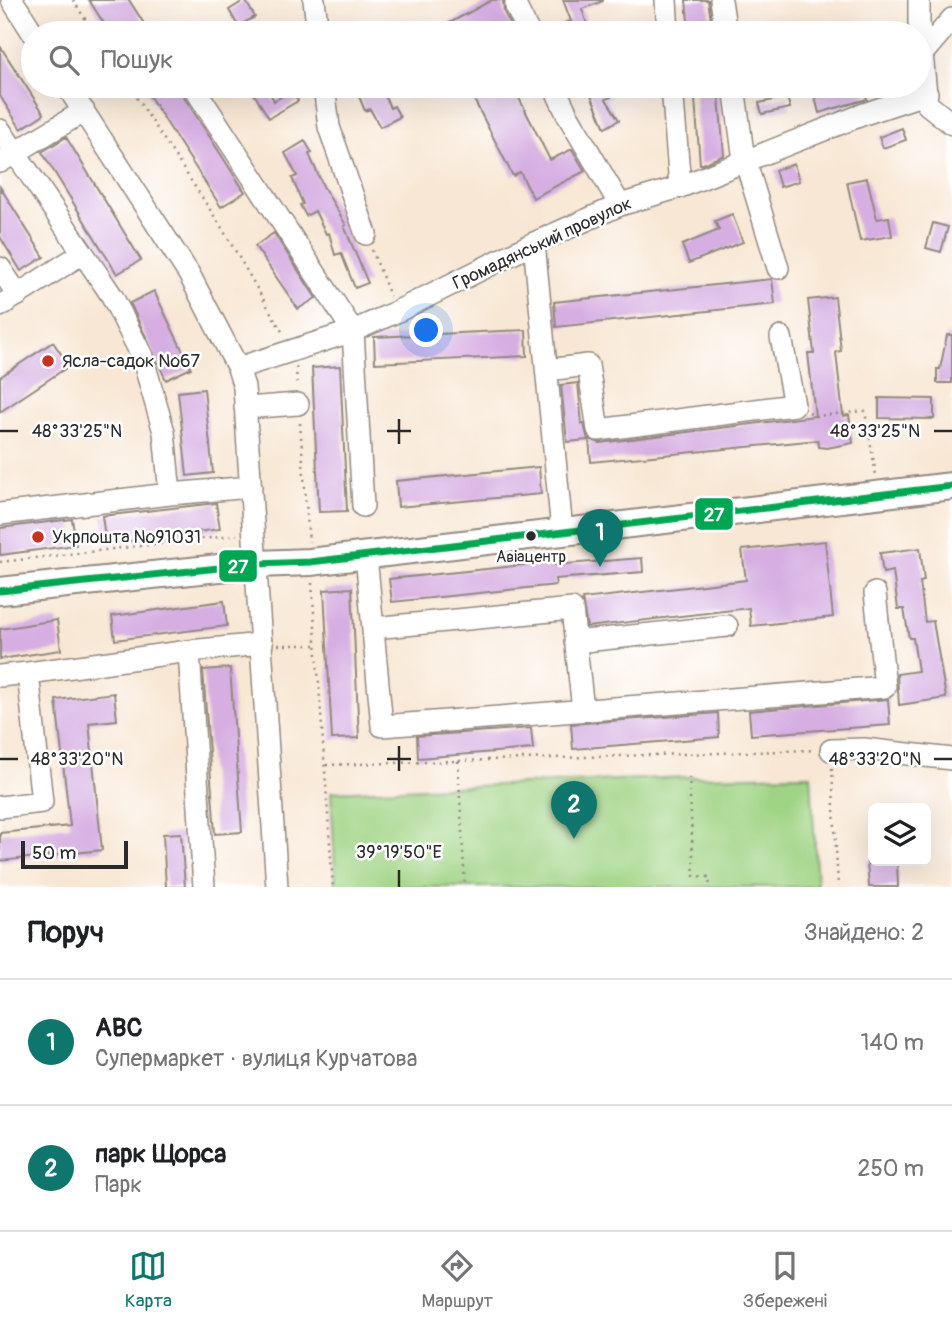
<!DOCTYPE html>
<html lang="uk">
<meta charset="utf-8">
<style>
body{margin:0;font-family:Pangolin,sans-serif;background:#f6f6f6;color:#202124}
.controls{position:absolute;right:21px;bottom:21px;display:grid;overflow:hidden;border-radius:10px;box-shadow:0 7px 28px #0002}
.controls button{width:63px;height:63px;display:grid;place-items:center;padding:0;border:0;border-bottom:2px solid #e0e0e0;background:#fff;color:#202124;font:35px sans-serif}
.scale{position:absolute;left:21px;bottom:18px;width:107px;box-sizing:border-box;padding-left:7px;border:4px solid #2b2b2b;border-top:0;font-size:19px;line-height:24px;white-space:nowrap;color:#2b2b2b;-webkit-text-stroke:5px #fff;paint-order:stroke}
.you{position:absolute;left:427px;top:331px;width:24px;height:24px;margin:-18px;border:5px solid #fff;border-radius:50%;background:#1a73e8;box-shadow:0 0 0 10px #1a73e833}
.badge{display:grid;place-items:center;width:46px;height:46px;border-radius:50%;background:#0f766e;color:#fff;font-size:23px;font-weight:700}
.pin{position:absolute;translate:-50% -58px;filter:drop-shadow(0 2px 4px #0008)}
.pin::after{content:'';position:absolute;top:37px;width:24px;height:21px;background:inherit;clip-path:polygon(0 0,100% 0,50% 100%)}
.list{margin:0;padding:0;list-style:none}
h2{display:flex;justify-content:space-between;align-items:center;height:91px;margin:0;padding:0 28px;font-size:30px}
h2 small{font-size:23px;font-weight:400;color:#757577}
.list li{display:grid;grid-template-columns:46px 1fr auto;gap:21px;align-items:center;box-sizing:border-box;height:126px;padding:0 28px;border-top:2px solid #e0e0e0}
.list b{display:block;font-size:26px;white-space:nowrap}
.list p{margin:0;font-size:23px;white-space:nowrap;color:#757577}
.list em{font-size:23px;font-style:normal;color:#757577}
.icon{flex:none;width:38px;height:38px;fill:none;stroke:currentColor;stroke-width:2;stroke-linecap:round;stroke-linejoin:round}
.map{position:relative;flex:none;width:952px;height:887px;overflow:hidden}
.search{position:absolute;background:#fff;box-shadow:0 7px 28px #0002;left:21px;right:21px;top:21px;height:77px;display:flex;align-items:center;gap:18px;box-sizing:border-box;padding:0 24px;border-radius:38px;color:#757577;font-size:26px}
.sheet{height:343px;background:#fff}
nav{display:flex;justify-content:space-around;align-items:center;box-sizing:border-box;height:98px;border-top:2px solid #e0e0e0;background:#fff;font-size:19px;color:#757577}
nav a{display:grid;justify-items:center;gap:4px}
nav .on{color:#0f766e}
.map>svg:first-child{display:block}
.green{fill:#a0d485;stroke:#668058;stroke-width:2}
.building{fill:#d6aee2}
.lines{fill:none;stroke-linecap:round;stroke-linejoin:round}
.minor-casing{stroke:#928980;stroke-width:24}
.major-casing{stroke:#928980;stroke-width:30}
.path{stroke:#928980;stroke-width:2.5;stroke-dasharray:2 5;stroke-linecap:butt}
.minor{stroke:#fff;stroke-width:21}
.major{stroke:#fff;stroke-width:26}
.bus-1-casing{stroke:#fff;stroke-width:12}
.bus-1{stroke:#00a651;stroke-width:7}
.ticks{fill:none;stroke:#2b2b2b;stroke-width:2.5}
.poi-dot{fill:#c8321e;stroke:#fff;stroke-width:2.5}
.bus-dot{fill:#2b2b2b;stroke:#fff;stroke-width:2.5}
.labels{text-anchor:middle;stroke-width:5;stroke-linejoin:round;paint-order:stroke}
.bus-label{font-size:16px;fill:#2b2b2b;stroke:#fff}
.street-label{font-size:18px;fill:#2b2b2b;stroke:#fff}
.poi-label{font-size:18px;fill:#2b2b2b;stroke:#fff;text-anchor:start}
.ticks-label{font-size:18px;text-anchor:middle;fill:#2b2b2b;stroke:#fff;stroke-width:5;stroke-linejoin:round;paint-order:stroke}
.line-badge{stroke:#fff;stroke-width:2.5}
.badge-label{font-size:19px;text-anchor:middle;font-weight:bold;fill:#fff}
</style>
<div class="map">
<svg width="952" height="887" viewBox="0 0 952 887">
<rect width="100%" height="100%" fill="#fff"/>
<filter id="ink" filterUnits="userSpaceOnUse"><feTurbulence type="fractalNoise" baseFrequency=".0143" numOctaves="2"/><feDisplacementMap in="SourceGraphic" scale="14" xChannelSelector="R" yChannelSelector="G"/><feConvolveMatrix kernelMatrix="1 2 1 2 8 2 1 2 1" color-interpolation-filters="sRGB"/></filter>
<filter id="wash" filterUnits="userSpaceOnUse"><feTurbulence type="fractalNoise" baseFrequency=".00686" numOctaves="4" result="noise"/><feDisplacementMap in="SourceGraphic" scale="28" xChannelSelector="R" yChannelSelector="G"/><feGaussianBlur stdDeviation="1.57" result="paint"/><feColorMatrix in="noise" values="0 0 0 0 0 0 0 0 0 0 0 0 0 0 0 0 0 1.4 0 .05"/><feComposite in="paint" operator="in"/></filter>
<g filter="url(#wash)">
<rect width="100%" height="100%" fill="#f8e7d4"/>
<path class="green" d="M811 775 817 887H336L331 792 689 777Z"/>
<g id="blocks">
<path class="building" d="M89 0H129L150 33H110Z
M245 0 255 17 238 26 229 10Z
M492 0H503L504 12 511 26 498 33H431Z
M563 0H603V1L582 9 588 27 568 33 564 23 571 21Z
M686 0H708L713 33H689Z
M0 46 44 114 21 129 0 96Z
M143 86H177L245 192 221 207Z
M249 86H267L274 101 292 90 298 101 269 118Z
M377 86H381L390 108 394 106 400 117 380 127 370 109 365 111 358 94Z
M467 86H513L550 160 572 149 585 171 533 198 520 172 513 176Z
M600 86H607L611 97 606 99 619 120 605 128 589 90Z
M694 86H718L724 155 703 164H700Z
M844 86H863L867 99 819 113 814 93Z
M787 97 790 108 762 114 759 103Z
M902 128 906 140 883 148 879 137Z
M66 137 141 260 117 274 42 152Z
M305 141 312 153 309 154 323 186 346 225 344 226 368 283 355 288 341 253 335 255 329 233 326 234 315 211 306 216 300 205 303 204 292 178 297 176 285 153Z
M794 164 799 181 780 187 775 170Z
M867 178 877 219 889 217 892 236 860 241 847 182Z
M0 187 44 257 21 271 0 237Z
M732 214 743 242 689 263 682 245 719 230 715 221Z
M933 223 948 227 941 252 926 248Z
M274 233 316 298 298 309 255 246Z
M772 279 775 304 556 327 554 302Z
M154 291 191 368 166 380 130 303Z
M835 297 841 351 836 352 843 416 849 415 853 443 827 448 819 447 818 440 591 462 589 439 600 443 815 416 808 353H814L808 300Z
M526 330 527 356 375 363 374 337Z
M947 335H952V383H937V369H940Z
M53 342 69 366 0 412V377Z
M340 366 347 511 319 512 312 368Z
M578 383 582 424H584L588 440 567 442 561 385Z
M204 389 213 473 187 476 178 392Z
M879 398 934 399V419L879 418Z
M539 467 541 494 398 507 396 481Z
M216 503 220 529 106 544 102 516Z
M72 519 76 545 0 555V528Z
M825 541 833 617 751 626 749 608 587 627 582 599 746 580 742 550Z
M920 548 924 581 920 582 925 622 933 621 946 698 899 705 897 674 918 671 913 638H909L904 609H898L893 571 883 573 880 553Z
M642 558 643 572 555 579 556 585 392 602 389 579 554 562V565Z
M352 588 359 738 332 739 324 590Z
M224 601 227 626 115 640 112 616Z
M57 620 61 650 0 659V629Z
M230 668 242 832 215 834 203 670Z
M114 693 117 720 89 723 102 850 0 861V833L70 826 56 700Z
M888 699 890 725 751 735 749 711Z
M718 713 719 737 573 749 571 724Z
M531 728 533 749 418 758 417 736Z
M181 833 185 887H166L163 834Z
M867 861H897L898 887H869Z"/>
</g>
</g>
<g filter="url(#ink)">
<use href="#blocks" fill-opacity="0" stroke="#928980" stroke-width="2"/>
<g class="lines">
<g class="minor-casing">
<path id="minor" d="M12 0 33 33
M314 0 318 33
M516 0V7L529 33
M666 0 668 33
M721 0 726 33
M919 0V23L927 104 952 124
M923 53 952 19
M67 86 189 274 238 368 244 387 277 887
M193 86 353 331 363 506
M324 86 329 127 366 234
M554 86 567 114 620 205
M672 86 680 187
M734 86 743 153 778 268
M0 130 112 296 142 356 164 432 170 494
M0 162 84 111
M534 243 562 531
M0 268 18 295
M0 306 83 253
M238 368 353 331 396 312 534 243 620 205 680 187 864 114 927 93
M547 370 588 365 598 430 794 405 781 337
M245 408 298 404
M0 514 170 494 251 487
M366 555 382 726 885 687 875 593
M373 628 572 609 583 710
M575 642 727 626
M189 651 204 887
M28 673 189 651 262 644
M0 676 28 673 42 802 0 807
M831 750 864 749 952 759"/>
</g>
<g class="major-casing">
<path id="major" d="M0 591 257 564 310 562 952 486"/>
</g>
<path class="path" d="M73 0 94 33
M129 86 222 228 284 335
M372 250 390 296
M296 367 297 388
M809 412 816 416 865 411 876 475
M300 423 309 542
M0 562 237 535
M312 583 333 887
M278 645H317
M458 761 465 887
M326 765 815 750
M832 768 838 887
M689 777 694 876 709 877 710 887"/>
<use href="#minor" class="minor"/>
<use href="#major" class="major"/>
<g class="bus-1-casing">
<path id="bus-1" d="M0 591 257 564 310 562 952 486"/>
</g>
<use href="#bus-1" class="bus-1"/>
</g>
</g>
<path class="ticks" d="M399 419V444M0 431H18M387 431H411M934 431H952M399 746V771M0 759H18M387 759H411M934 759H952M399 870V887"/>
<g class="poi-dot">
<circle cx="48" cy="361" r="7"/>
<circle cx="38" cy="537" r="7"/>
</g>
<circle class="bus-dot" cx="531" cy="536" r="6"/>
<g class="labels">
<g class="bus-label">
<text x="531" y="562">Авіацентр</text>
</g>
<g class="street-label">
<text transform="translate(542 243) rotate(-25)" y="6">Громадянський провулок</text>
</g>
<g class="poi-label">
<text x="62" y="367">Ясла-садок №67</text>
<text x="52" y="543">Укрпошта №91031</text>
</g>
</g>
<g class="ticks-label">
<text x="77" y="437">48°33'25"N</text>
<text x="875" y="437">48°33'25"N</text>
<text x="77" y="765">48°33'20"N</text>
<text x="875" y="765">48°33'20"N</text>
<text x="399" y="858">39°19'50"E</text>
</g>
<g class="line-badge">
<rect x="694" y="497" width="40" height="34" rx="7" fill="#00a651"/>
<rect x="218" y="549" width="40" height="34" rx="7" fill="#00a651"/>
</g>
<g class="badge-label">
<text x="714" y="521">27</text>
<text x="238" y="573">27</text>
</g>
</svg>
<div class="controls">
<button><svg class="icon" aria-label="layers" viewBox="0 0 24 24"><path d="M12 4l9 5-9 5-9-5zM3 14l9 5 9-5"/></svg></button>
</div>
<div class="scale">50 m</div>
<div class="you"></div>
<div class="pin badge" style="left:600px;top:567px">1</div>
<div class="pin badge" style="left:574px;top:839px">2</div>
<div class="search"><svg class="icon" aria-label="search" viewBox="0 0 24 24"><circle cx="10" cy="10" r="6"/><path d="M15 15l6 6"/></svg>Пошук</div>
</div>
<section class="sheet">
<h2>Поруч<small>Знайдено: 2</small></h2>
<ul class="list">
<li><span class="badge">1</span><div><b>АВС</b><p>Супермаркет · вулиця Курчатова</p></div><em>140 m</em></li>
<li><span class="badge">2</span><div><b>парк Щорса</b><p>Парк</p></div><em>250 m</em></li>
</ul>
</section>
<nav>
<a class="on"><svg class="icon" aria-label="map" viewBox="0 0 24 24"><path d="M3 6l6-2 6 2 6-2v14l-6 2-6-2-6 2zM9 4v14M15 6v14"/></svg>Карта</a>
<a><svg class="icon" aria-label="directions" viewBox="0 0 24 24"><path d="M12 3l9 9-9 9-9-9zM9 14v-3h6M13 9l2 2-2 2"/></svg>Маршрут</a>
<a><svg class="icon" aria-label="saved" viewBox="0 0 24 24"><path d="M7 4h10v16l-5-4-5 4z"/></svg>Збережені</a>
</nav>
